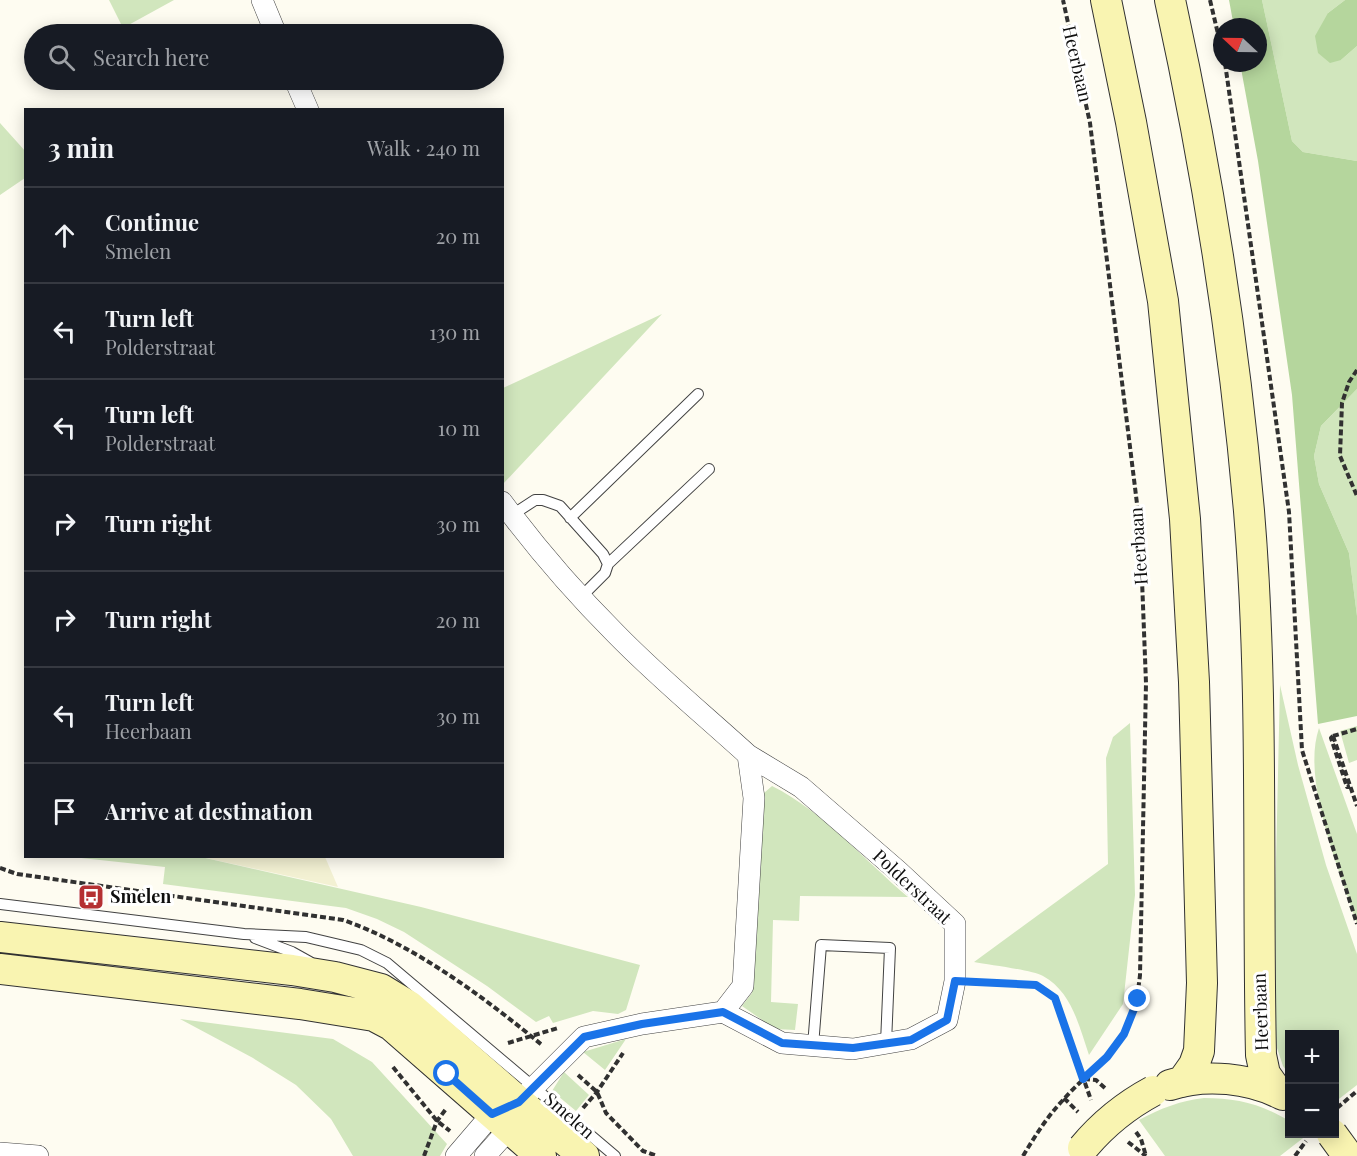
<!DOCTYPE html>
<meta charset="utf-8">
<style>
body{margin:0;font-family:"Playfair Display",serif;background:#20242c;color:#f1f3f6}
.controls{position:absolute;right:18px;bottom:18px;display:grid;overflow:hidden;border-radius:0px;box-shadow:0 3px 15px #0003}
.controls button{width:54px;height:54px;display:grid;place-items:center;padding:0;border:0;border-bottom:2px solid #363941;background:#171b24;color:#f1f3f6;font:30px sans-serif}
.compass{position:absolute;left:1213px;top:18px;width:54px;height:54px;border-radius:50%;background:#171b24;box-shadow:0 3px 15px #0003;rotate:292deg}
.stop{position:absolute;width:18px;height:18px;margin:-14px;border:4px solid #1a73e8;border-radius:50%;background:#fff}
.stop.end{background:#1a73e8;border-color:#fff;box-shadow:0 2px 6px #0008}
.list{margin:0;padding:0;list-style:none}
h2{display:flex;justify-content:space-between;align-items:center;height:78px;margin:0;padding:0 24px;font-size:26px}
h2 small{font-size:20px;font-weight:400;color:#9ea1a6}
.list li{display:grid;grid-template-columns:39px 1fr auto;gap:18px;align-items:center;box-sizing:border-box;height:96px;padding:0 24px;border-top:2px solid #363941}
.list b{display:block;font-size:22px;white-space:nowrap}
.list p{margin:0;font-size:20px;white-space:nowrap;color:#9ea1a6}
.list em{font-size:20px;font-style:normal;color:#9ea1a6}
.icon{flex:none;width:33px;height:33px;fill:none;stroke:currentColor;stroke-width:2;stroke-linecap:round;stroke-linejoin:round}
.map{position:relative;flex:none;width:1357px;height:1156px;overflow:hidden}
.search{position:absolute;background:#171b24;box-shadow:0 3px 15px #0003;left:24px;top:24px;width:480px;height:66px;display:flex;align-items:center;gap:15px;box-sizing:border-box;padding:0 21px;border-radius:33px;color:#9ea1a6;font-size:22px}
.panel{position:absolute;background:#171b24;box-shadow:0 3px 15px #0003;left:24px;top:108px;width:480px;height:750px;border-radius:0px}
.map>svg:first-child{display:block}
.farmland{fill:#f3f1d3}
.green{fill:#d1e6bd}
.forest{fill:#b5d69d}
.lines{fill:none;stroke-linecap:round;stroke-linejoin:round}
.lane-casing{stroke:#424242;stroke-width:12}
.street-casing{stroke:#424242;stroke-width:22}
.secondary-casing{stroke:#313131;stroke-width:32}
.path{stroke:#313131;stroke-width:4;stroke-dasharray:6 3;stroke-linecap:butt}
.lane{stroke:#fff;stroke-width:10}
.street{stroke:#fff;stroke-width:21}
.secondary{stroke:#f9f4b1;stroke-width:30}
.secondary-bridge-casing{stroke:#313131;stroke-width:32;stroke-linecap:butt}
.secondary-bridge{stroke:#f9f4b1;stroke-width:30}
.route{stroke:#1a73e8;stroke-width:8}
.labels{text-anchor:middle;stroke-width:6;stroke-linejoin:round;paint-order:stroke}
.street-label{font-size:18px;fill:#0f0f0f;stroke:#fff}
.poi-label{font-size:18px;font-weight:bold;fill:#0f0f0f;stroke:#fff;text-anchor:start}
</style>
<div class="map">
<svg width="1357" height="1156" viewBox="0 0 1357 1156">
<rect width="100%" height="100%" fill="#fefcf1"/>
<path class="farmland" d="M201 857H325L338 887Z"/>
<path class="green" d="M109 0H174L123 28Z
M1262 0H1345L1328 13 1341 60 1357 46V161L1303 152 1292 141Z
M0 123 26 152 25 178 0 195Z
M662 314 503 484V388Z
M1357 389V616L1349 553 1319 484 1314 456 1321 426Z
M1280 685 1298 765 1326 865 1357 954V1085L1335 1102 1334 1034H1290L1289 1074 1283 1066 1276 1045 1275 906Z
M1130 723 1135 895 1123 1004 1089 1055C1079 1026 1072 992 1043 976 1032 970 990 965 974 962L1108 864 1106 758 1113 737Z
M1357 726V760L1349 763 1340 731Z
M1319 728 1357 834V924C1340 871 1301 781 1319 728Z
M772 786C824 812 863 859 908 897L800 896 799 921 773 920 771 1002 798 1004 795 1030 775 1029 742 1006 752 993 763 805 764 793Z
M72 857H201L421 907 640 965 626 1010 618 1014 593 1011 553 1023 549 1016 536 1022 487 986 404 932 377 919 346 908 163 884 165 867Z
M180 1019 333 1039 372 1062 447 1144 440 1156H353L331 1119 296 1085 253 1058Z
M626 1039 605 1070 583 1052Z
M564 1072 589 1095 576 1111 552 1091Z
M1204 1098C1236 1098 1262 1104 1289 1121L1290 1134 1307 1135 1280 1156H1165L1139 1120C1161 1108 1180 1101 1204 1098Z"/>
<path class="forest" d="M1229 0H1262L1292 141 1303 152 1357 161V389L1321 426 1314 456 1319 484 1349 553 1357 616V716L1318 724 1292 395 1258 161 1240 63H1258V27H1234Z
M1345 0H1357V46L1341 60 1330 63 1318 53 1315 36 1328 13Z"/>
<g class="lines">
<g class="lane-casing">
<path id="lane" d="M512 515 535 500H543L560 506 603 554 608 564 605 573 581 597
M570 518 698 394
M608 564 709 469
M0 904 244 934 306 937 361 950 387 963 615 1156
M255 938 292 952 310 962
M813 1046 821 945 890 948 886 1043"/>
</g>
<g class="street-casing">
<path id="street" d="M262 0 276 34
M295 80 308 110
M502 502C537 549 575 593 616 634 658 677 704 715 748 755L754 798 743 986 723 1012
M0 1153 38 1156
M456 1156 492 1114 519 1102 584 1037 642 1024 723 1012 782 1043 853 1049 911 1039 947 1020 955 981V924L898 871 801 787 748 755
M485 1156 509 1129 514 1117"/>
</g>
<g class="secondary-casing">
<path id="secondary" d="M1106 0 1131 122 1163 301 1185 519 1194 682 1202 983 1199 1051 1194 1065 1182 1082
M1170 0C1207 169 1234 339 1249 511 1264 692 1257 874 1261 1055L1265 1074 1277 1091
M0 937 292 970 335 977 381 989 409 1006 519 1102 584 1156
M0 969 300 1004 374 1016 391 1025 541 1156
M1170 1085C1206 1073 1250 1078 1283 1095"/>
</g>
<path class="path" d="M1210 0 1222 51
M1225 63 1289 512 1302 750 1357 924
M1357 370 1349 382 1342 403 1340 456 1357 496
M1333 736 1357 806
M1333 736 1331 738 1347 787 1350 786
M1333 736 1357 729
M0 868 17 874 343 920C413 944 485 998 542 1045
M978 982 1036 985 1055 998 1091 1100
M508 1043 558 1028
M393 1067 437 1121 450 1131
M578 1075 597 1092 606 1113 643 1151 657 1156
M1084 1079 1096 1080 1106 1089
M1064 1098 1078 1112
M583 1108 597 1092 623 1053
M1337 1108 1357 1091
M1136 1132 1141 1139 1146 1156
M1128 1142 1146 1156
M424 1156 437 1121 446 1109
M1023 1156C1035 1136 1047 1117 1063 1100 1076 1085 1092 1072 1106 1058 1127 1035 1137 1005 1140 975L1146 683 1140 528 1090 123 1063 0
M1295 1156 1306 1141"/>
<use href="#lane" class="lane"/>
<use href="#street" class="street"/>
<use href="#secondary" class="secondary"/>
<g class="secondary-bridge-casing">
<path id="secondary-bridge" d="M1332 1134 1348 1156
M1083 1148C1103 1124 1125 1106 1153 1091"/>
</g>
<use href="#secondary-bridge" class="secondary-bridge"/>
</g>
<g class="lines">
<path class="route" d="M447 1074 492 1114 519 1102 584 1037 642 1024 723 1012 782 1043 853 1048 911 1040 947 1020 955 981 1036 985 1055 998 1083 1079 1107 1057 1124 1034 1138 999"/>
</g>
<defs>
<g id="bus-square" transform="scale(1.35)"><rect x="-9" y="-9" width="18" height="18" rx="4" fill="#b53032" stroke="#fff"/><path d="M-5-6H5V4H4V6H2V4H-2V6H-4V4H-5ZM-3.5-4V0h7V-4ZM-3.5 1.2v1.5H-2V1.2ZM2 1.2v1.5H3.5V1.2Z" fill="#fff"/></g>
</defs>
<g fill-rule="evenodd">
<use href="#bus-square" x="91" y="897"/>
</g>
<g class="labels">
<g class="street-label">
<text transform="translate(1077 64) rotate(77)" y="6">Heerbaan</text>
<text transform="translate(1139 546) rotate(-94)" y="6">Heerbaan</text>
<text transform="translate(912 887) rotate(43)" y="6">Polderstraat</text>
<text transform="translate(1261 1012) rotate(-92)" y="6">Heerbaan</text>
<text transform="translate(569 1116) rotate(41)" y="6">Smelen</text>
</g>
<g class="poi-label">
<text x="110" y="903">Smelen</text>
</g>
</g>
</svg>
<div class="controls">
<button>+</button>
<button>−</button>
</div>
<svg class="compass" viewBox="-18 -18 36 36"><path d="M0-13l5 13h-10z" fill="#e53935"/><path d="M0 13l5-13h-10z" fill="#9ea1a6"/></svg>
<div class="stop" style="left:447px;top:1074px"></div>
<div class="stop end" style="left:1138px;top:999px"></div>
<div class="search"><svg class="icon" aria-label="search" viewBox="0 0 24 24"><circle cx="10" cy="10" r="6"/><path d="M15 15l6 6"/></svg>Search here</div>
<section class="panel">
<h2>3 min<small>Walk · 240 m</small></h2>
<ul class="list">
<li><svg class="icon" aria-label="ahead" viewBox="0 0 24 24"><path d="M12 20V5M6 11l6-6 6 6"/></svg><div><b>Continue</b><p>Smelen</p></div><em>20 m</em></li>
<li><svg class="icon" aria-label="left" viewBox="0 0 24 24"><path d="M17 20v-9H6M10 6l-5 5 5 5"/></svg><div><b>Turn left</b><p>Polderstraat</p></div><em>130 m</em></li>
<li><svg class="icon" aria-label="left" viewBox="0 0 24 24"><path d="M17 20v-9H6M10 6l-5 5 5 5"/></svg><div><b>Turn left</b><p>Polderstraat</p></div><em>10 m</em></li>
<li><svg class="icon" aria-label="right" viewBox="0 0 24 24"><path d="M7 20v-9h11M14 6l5 5-5 5"/></svg><div><b>Turn right</b></div><em>30 m</em></li>
<li><svg class="icon" aria-label="right" viewBox="0 0 24 24"><path d="M7 20v-9h11M14 6l5 5-5 5"/></svg><div><b>Turn right</b></div><em>20 m</em></li>
<li><svg class="icon" aria-label="left" viewBox="0 0 24 24"><path d="M17 20v-9H6M10 6l-5 5 5 5"/></svg><div><b>Turn left</b><p>Heerbaan</p></div><em>30 m</em></li>
<li><svg class="icon" aria-label="arrive" viewBox="0 0 24 24"><path d="M6 21V4h12l-3 4 3 4H6"/></svg><div><b>Arrive at destination</b></div></li>
</ul>
</section>
</div>
